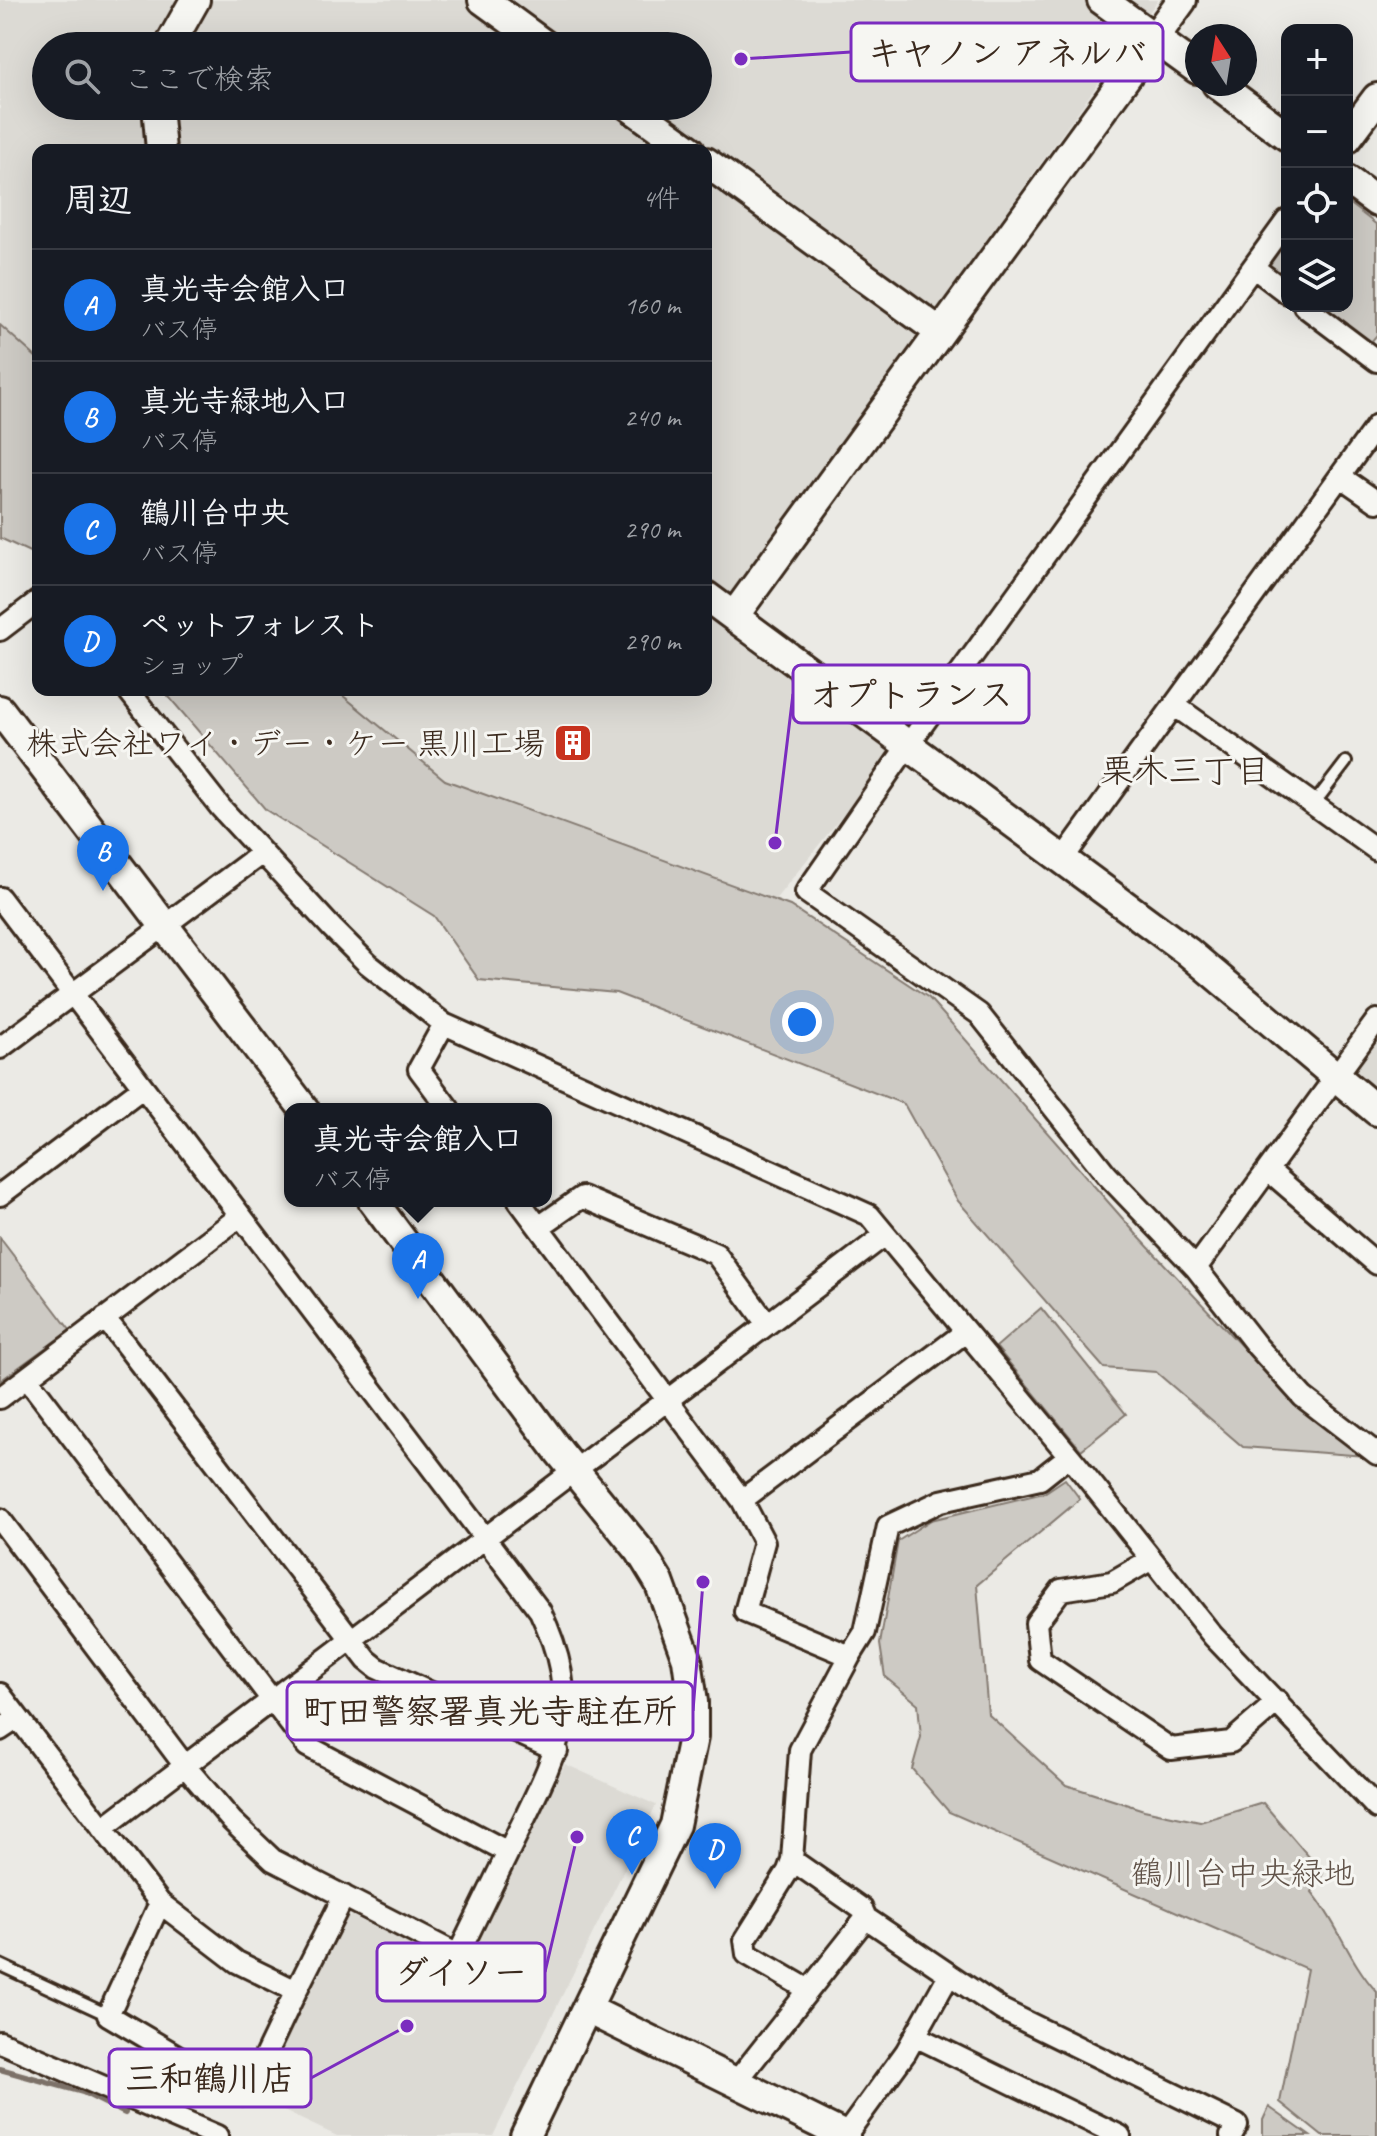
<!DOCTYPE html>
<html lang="ja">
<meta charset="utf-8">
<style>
body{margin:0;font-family:Caveat,"Klee One",sans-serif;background:#242831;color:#f1f3f6}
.controls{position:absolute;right:24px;top:24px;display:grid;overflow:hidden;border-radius:16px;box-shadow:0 8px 32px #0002}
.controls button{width:72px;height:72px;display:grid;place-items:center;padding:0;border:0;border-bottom:2px solid #363941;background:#171b24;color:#f1f3f6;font:40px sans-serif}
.compass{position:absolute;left:1185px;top:24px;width:72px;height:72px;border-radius:50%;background:#171b24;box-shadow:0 8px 32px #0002;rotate:348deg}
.you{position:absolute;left:802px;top:1022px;width:28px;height:28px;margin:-20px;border:6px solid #fff;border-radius:50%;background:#1a73e8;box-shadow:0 0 0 12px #1a73e833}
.badge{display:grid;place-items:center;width:52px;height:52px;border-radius:50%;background:#1a73e8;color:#fff;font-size:26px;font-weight:700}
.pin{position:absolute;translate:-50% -66px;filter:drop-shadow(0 2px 4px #0008)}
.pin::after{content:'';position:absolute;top:42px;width:28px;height:24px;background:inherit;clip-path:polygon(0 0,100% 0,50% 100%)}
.popup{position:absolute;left:284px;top:1103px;width:268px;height:104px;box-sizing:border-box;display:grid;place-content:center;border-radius:16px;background:#171b24;filter:drop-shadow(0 2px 6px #0005);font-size:26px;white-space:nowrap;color:#9ea1a6}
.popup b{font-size:30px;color:#f1f3f6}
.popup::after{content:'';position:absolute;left:50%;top:100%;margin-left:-16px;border:16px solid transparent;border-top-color:#171b24}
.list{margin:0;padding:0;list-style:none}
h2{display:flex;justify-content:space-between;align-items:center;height:104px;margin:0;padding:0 32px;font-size:34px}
h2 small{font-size:26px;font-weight:400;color:#9ea1a6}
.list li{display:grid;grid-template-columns:52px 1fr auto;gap:24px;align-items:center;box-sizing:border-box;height:112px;padding:0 32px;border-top:2px solid #363941}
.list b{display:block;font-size:30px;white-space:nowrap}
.list p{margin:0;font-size:26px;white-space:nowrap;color:#9ea1a6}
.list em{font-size:26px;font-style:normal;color:#9ea1a6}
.icon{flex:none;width:44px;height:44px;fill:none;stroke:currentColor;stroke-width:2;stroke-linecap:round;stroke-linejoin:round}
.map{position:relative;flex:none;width:1377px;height:2136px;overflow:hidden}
.search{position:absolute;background:#171b24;box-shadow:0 8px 32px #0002;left:32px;top:32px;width:680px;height:88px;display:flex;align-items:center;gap:20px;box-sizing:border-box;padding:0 28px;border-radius:44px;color:#9ea1a6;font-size:30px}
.panel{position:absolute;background:#171b24;box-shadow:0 8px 32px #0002;left:32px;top:144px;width:680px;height:552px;border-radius:16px}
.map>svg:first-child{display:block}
.built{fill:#dcdad4;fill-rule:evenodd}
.green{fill:#cdcac4;stroke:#847a71;stroke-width:2}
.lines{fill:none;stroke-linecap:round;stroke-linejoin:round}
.stream{stroke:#7c7167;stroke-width:6}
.lane-casing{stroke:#3b2a1e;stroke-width:16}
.street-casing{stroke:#3b2a1e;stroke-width:26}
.secondary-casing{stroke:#3b2a1e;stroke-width:34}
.lane{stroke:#f6f6f2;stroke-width:10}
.street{stroke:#f6f6f2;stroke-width:20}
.secondary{stroke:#f6f6f2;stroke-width:28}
.labels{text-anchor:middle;stroke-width:6;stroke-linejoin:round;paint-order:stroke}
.poi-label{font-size:32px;fill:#3b2a1e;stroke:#f6f6f2;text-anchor:end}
.park-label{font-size:32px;fill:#605248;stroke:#f6f6f2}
.neighbourhood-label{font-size:34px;fill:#3b2a1e;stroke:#f6f6f2}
.leader{fill:none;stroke:#7b2cbf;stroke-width:3}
.callout-dot{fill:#7b2cbf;stroke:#f6f6f2;stroke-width:3}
.callout{fill:#f6f6f2;stroke:#7b2cbf;stroke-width:3}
.callout-label{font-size:34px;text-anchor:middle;font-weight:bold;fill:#3b2a1e}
</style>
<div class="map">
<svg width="1377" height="2136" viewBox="0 0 1377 2136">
<rect width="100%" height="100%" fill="#ebeae5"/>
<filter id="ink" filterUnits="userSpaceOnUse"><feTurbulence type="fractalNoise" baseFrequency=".0125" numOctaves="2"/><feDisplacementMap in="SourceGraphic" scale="16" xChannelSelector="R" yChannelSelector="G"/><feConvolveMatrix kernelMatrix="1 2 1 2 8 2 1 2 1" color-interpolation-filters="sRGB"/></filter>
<g filter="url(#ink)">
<path class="built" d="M0 0H1158L714 620 890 748V756L774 901 445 780 336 690H706V150H38V359L0 325ZM46 46H698V106H46Z
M1377 1037V1099L1352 1078V1072Z
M565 1764 656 1805 493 2136H337L254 2097 343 1918 352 1916 465 1971Z"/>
<path class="green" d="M1347 202 1377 225V335L1371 342 1322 306H1347Z
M1287 235V281L1272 270 1269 259Z
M0 325 38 359V556L0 538Z
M163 690H336L445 780 790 906 929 998 1138 1236 1292 1400 1366 1456 1243 1447 1156 1372 1104 1368 958 1201 904 1104 616 993 479 980 434 916 266 810Z
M0 1238 70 1330 0 1381Z
M1041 1308 1126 1414 1081 1450 996 1347Z
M1065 1479 1080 1499 977 1585 988 1714 1066 1785 1144 1810 1200 1822 1263 1803 1323 1873 1312 1892C1338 1923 1349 1962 1377 1992V2136H1322L1280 2102 1307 1969 949 1812 912 1769 921 1737 918 1704 885 1677 880 1644 898 1541 931 1520 1044 1493Z
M1269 2107 1310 2136H1263V2120Z"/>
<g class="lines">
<path class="stream" d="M0 2069 83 2092 125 2113"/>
<g class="lane-casing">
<path id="lane" d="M1313 805 1346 762
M0 1965 108 2015"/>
</g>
<g class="street-casing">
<path id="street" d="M1287 220 908 745 806 892 979 1014 1107 1175 1196 1268 1257 1346 1303 1397 1377 1454
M1253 267 1287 293
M1304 306 1377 361
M1341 477 1377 502
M0 630 38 601
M128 690 221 808 332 928 368 964 444 1024 869 1215 1076 1464 1213 1636 1377 1808
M1174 705 1377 850
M1062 860 1377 425
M0 898 540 1611C584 1704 559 1748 518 1832 498 1873 478 1914 458 1955L273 1860 232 1821 185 1766 0 1519
M444 1024 419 1069 449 1109
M0 1048 262 853
M1268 1170 1377 1264
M0 1195 142 1088
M519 1201 742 1500 764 1542 745 1612 850 1656 800 1750 792 1860 788 1871 745 1940 747 1954 809 1990
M539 1227 582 1197 716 1254 767 1324
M1196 1268 1377 1020
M105 1318 367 1660 377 1668 557 1751
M27 1378 307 1746 508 1852
M0 1398 239 1217
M742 1500 964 1333
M1150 1560 1112 1582 1061 1590 1036 1623 1040 1660 1171 1749 1231 1742 1278 1701
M850 1656 865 1632 888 1526 941 1501 1040 1479 1069 1456
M0 1694 160 1903 237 1962 296 1991 344 1896
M0 1730 18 1718
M103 1828 885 1235
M792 1860 862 1909 866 1918 1002 2010 1237 2125 1231 2136
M160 1903 108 2015 242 2094 249 2090 296 1991
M915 2036 1120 2136
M0 2042 217 2136
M736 2082 866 1918
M845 2136 906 2052 949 1975"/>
</g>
<g class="secondary-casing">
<path id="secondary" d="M483 0 546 46
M1102 0 1197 69
M169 46 195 0
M1217 84 1287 136
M157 106 161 150
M629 106 690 150
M1347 138 1377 98
M706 162 940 332
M1347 180 1377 202
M706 596 1188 952 1377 1111
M734 616 1182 0
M0 710 304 1109
M373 1201 560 1453 640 1551 659 1582 687 1659 693 1702V1737L675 1825 525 2136
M587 2009 845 2136"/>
</g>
<use href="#lane" class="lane"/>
<use href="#street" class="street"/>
<use href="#secondary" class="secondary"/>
</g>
</g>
<defs>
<g id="building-square" transform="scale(2)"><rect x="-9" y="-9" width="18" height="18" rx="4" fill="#c8321e" stroke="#f6f6f2"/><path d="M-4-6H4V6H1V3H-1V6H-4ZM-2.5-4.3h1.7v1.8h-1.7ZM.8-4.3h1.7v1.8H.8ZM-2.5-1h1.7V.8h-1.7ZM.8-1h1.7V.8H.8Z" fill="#fff"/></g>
</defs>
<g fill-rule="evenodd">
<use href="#building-square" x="573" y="743"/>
</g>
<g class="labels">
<g class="poi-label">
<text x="545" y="754">株式会社ワイ・デー・ケー 黒川工場</text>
</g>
<g class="park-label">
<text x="1243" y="1884">鶴川台中央緑地</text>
</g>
<g class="neighbourhood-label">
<text x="1185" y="782">栗木三丁目</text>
</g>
</g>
<path class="leader" d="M741 59L851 52M775 843L793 694M703 1582L693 1711M577 1837L545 1972M407 2026L311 2078"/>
<g class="callout-dot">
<circle cx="741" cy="59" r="8"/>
<circle cx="775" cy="843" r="8"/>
<circle cx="703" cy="1582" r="8"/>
<circle cx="577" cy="1837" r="8"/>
<circle cx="407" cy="2026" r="8"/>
</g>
<g class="callout">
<rect x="851" y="23" width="312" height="58" rx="8"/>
<rect x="793" y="665" width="236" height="58" rx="8"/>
<rect x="287" y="1682" width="406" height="58" rx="8"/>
<rect x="377" y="1943" width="168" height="58" rx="8"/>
<rect x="109" y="2049" width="202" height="58" rx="8"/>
</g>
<g class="callout-label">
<text x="1007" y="64">キヤノン アネルバ</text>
<text x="911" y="706">オプトランス</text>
<text x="490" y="1723">町田警察署真光寺駐在所</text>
<text x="461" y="1984">ダイソー</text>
<text x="210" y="2090">三和鶴川店</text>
</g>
</svg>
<div class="controls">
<button>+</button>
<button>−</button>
<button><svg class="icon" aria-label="locate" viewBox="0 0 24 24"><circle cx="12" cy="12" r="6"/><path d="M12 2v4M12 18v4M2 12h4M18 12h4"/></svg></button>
<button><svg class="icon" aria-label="layers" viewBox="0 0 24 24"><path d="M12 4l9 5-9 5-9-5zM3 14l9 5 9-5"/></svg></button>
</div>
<svg class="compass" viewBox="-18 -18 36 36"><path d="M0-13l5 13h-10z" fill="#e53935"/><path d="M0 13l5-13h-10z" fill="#9ea1a6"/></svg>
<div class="you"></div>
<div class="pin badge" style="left:418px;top:1299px">A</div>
<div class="popup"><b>真光寺会館入口</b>バス停</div>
<div class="pin badge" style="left:103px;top:891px">B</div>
<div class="pin badge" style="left:632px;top:1875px">C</div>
<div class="pin badge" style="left:715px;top:1889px">D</div>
<div class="search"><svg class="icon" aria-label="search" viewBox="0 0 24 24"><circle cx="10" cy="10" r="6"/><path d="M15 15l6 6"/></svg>ここで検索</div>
<section class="panel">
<h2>周辺<small>4件</small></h2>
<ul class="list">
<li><span class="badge">A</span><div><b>真光寺会館入口</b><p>バス停</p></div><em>160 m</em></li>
<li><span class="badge">B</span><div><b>真光寺緑地入口</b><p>バス停</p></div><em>240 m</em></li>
<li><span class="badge">C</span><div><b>鶴川台中央</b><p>バス停</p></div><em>290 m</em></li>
<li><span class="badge">D</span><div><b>ペットフォレスト</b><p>ショップ</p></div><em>290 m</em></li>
</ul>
</section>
</div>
